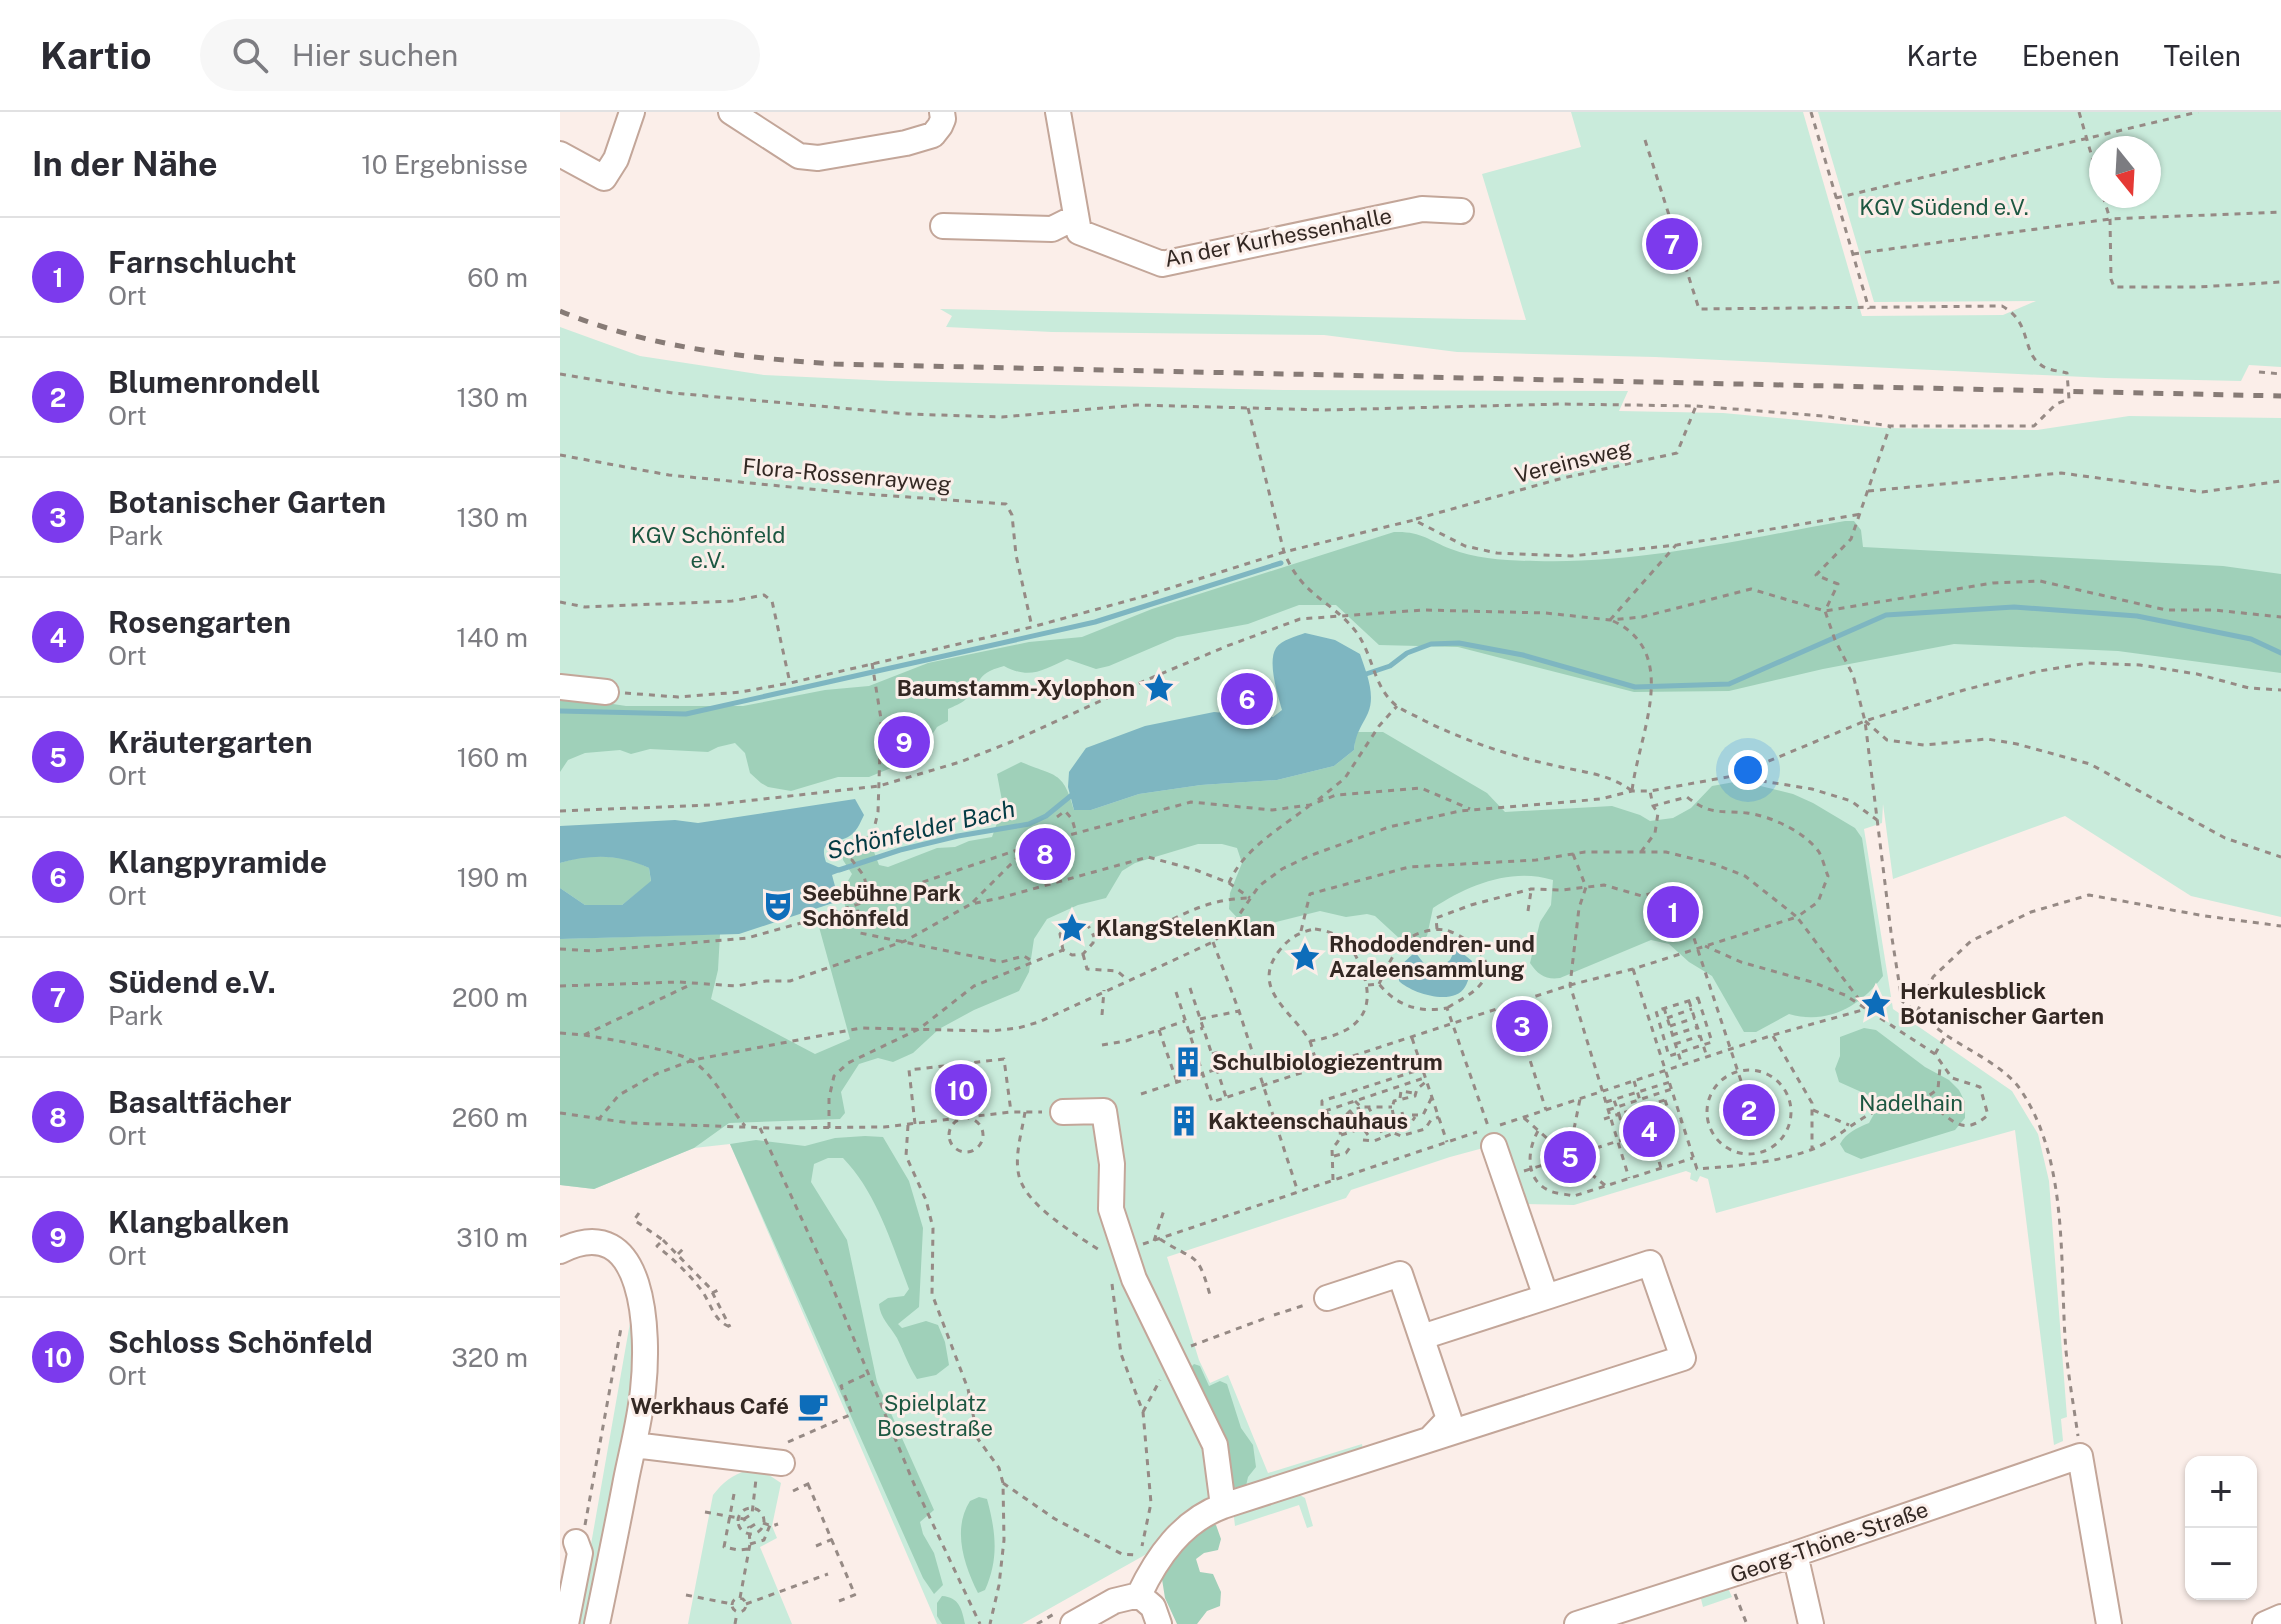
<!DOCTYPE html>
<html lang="de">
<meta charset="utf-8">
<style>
body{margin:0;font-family:"Public Sans",sans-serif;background:#f7f7f7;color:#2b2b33}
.controls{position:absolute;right:24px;bottom:24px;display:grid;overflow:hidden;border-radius:16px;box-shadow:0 2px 6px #0004}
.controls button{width:72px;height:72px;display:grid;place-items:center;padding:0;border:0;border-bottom:2px solid #e1e1e2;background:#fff;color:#2b2b33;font:40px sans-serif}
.compass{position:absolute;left:1529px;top:24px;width:72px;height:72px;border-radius:50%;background:#fff;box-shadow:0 2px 6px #0004;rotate:162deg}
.you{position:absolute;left:1188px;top:658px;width:28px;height:28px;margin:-20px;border:6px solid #fff;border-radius:50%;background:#1a73e8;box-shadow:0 0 0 12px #1a73e833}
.badge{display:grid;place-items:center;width:52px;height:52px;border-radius:50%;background:#7c3aed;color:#fff;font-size:26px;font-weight:700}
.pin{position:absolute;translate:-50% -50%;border:4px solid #fff;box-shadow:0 2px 8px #0006}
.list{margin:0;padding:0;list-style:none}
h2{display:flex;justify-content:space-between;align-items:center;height:104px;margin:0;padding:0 32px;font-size:34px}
h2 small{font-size:26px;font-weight:400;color:#7c7c81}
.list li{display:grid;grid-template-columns:52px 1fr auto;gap:24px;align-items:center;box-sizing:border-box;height:120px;padding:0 32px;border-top:2px solid #e1e1e2}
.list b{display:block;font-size:30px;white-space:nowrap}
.list p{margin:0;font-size:26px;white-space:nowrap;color:#7c7c81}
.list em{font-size:26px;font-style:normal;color:#7c7c81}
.icon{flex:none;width:44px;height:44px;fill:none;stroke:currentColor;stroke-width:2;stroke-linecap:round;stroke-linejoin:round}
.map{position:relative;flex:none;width:1721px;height:1512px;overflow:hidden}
header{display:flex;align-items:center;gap:48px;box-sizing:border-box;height:112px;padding:0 40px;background:#fff;border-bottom:2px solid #e1e1e2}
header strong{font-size:38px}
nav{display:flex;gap:44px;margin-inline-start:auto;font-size:28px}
.search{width:560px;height:72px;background:#f7f7f7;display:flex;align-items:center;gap:20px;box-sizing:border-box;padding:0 28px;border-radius:44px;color:#7c7c81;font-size:30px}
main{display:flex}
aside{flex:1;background:#fff}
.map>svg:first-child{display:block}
.green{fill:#c9ebdb;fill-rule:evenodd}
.forest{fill:#9fd0b9}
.water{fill:#7eb6c1}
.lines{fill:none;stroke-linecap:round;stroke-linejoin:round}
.stream{stroke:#7eb6c1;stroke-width:5}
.minor-casing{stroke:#c3a699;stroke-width:28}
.path{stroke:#968a85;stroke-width:3;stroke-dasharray:6 6;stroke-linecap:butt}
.minor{stroke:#fff;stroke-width:24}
.rail{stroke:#877b76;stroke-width:5;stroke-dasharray:10 10;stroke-linecap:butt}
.labels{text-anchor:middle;stroke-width:6;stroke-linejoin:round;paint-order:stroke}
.park-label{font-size:22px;fill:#1c5741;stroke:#fbeee9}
.street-label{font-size:22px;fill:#332823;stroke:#fbeee9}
.poi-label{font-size:22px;font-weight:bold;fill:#332823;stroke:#fbeee9;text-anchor:start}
.water-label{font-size:24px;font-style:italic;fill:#043b44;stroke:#fbeee9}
</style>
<header>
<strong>Kartio</strong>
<div class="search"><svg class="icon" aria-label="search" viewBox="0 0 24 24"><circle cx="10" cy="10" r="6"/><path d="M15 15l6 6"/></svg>Hier suchen</div>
<nav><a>Karte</a><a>Ebenen</a><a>Teilen</a></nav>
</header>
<main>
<aside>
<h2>In der Nähe<small>10 Ergebnisse</small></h2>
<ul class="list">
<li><span class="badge">1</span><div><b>Farnschlucht</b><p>Ort</p></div><em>60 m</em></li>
<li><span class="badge">2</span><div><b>Blumenrondell</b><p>Ort</p></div><em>130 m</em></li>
<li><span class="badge">3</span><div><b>Botanischer Garten</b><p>Park</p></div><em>130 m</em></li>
<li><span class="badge">4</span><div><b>Rosengarten</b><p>Ort</p></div><em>140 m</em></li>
<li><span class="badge">5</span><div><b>Kräutergarten</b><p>Ort</p></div><em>160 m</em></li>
<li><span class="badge">6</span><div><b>Klangpyramide</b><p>Ort</p></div><em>190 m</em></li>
<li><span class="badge">7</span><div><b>Südend e.V.</b><p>Park</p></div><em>200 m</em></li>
<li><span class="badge">8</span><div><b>Basaltfächer</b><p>Ort</p></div><em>260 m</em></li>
<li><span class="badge">9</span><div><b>Klangbalken</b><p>Ort</p></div><em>310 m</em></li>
<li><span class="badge">10</span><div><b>Schloss Schönfeld</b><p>Ort</p></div><em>320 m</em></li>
</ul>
</aside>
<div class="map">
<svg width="1721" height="1512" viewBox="0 0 1721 1512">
<rect width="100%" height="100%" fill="#fbeee9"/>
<path class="green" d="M1011 0H1243L1302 204 1443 203 1476 189 1314 190 1258 0H1721V255L1689 253 1681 269 1546 266 1095 245 897 240 764 223 492 220 386 215 392 204 380 197 966 208 922 62 1021 35ZM1541 36H1589V84H1541Z
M0 215 80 244 204 263 330 269 724 278 1068 279 1059 299 1163 301 1324 316 1477 318 1569 304 1721 306V805L1631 784 1505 704 1333 767 1323 692 1322 711 1304 717 1333 897 1452 979 1478 1022 1489 1069 1507 1305 1501 1307 1503 1329 1494 1333 1455 1018 1156 1101 1148 1067 1140 1064 1137 1070 1130 1067 1131 1061 1126 1059 1014 1093 960 1092 927 1035 890 1045 791 1078 786 1086 607 1145 639 1248 650 1271 668 1263 708 1361 802 1332 803 1339 665 1385 644 1387 592 1439 462 1512H377L170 1032 134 1036 34 1077 0 1073Z
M71 1205H76L69 1298 28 1512H17Z
M188 1358 209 1363 221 1371 212 1414 217 1426 200 1435 232 1512H128L153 1383C163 1370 172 1363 188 1358Z
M738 1382 745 1386 753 1414 747 1416 739 1393 675 1414 673 1397Z
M1167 1474 1172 1485 1143 1495 1140 1483Z"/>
<path class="forest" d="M1285 409H1294L1301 418 1303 435 1663 454 1721 462V561L1558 539 1394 532 1263 557 1169 579 1074 580 898 535 819 533 776 493H739L688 512 617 525 549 554 536 557 507 547C483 558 470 568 444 554 411 563 425 571 406 587 401 592 394 594 388 597V609L377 615 358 645 309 665H278L231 679 208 675 201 671 190 661 185 641 175 631 158 635 148 640 90 637 71 642 60 638 25 641 8 648 0 660V584L66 594H183L265 578 309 574 368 551 469 530 522 525 592 497 834 420C861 419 868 428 891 437 916 447 950 449 976 449 1080 452 1183 427 1285 409Z
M796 620H823L927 681 945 700 1052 694 1080 703 1090 709 1113 706 1131 696 1152 674 1180 669 1233 682 1253 691 1295 716 1302 726 1323 864C1300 895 1267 913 1229 902L1196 920H1184L1152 864 1129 850 1109 832 1091 828 1000 866C986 868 978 863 970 851L980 810 991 793 993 768C952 755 908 773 873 796L867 824 856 833 840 827 815 804 807 802 786 805 760 799 700 814 684 813 669 797 670 781 682 751 677 736 662 732H638L575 751 562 759 546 786 518 793 487 807 474 827 469 860 459 879 414 898 379 917 353 941 333 950 318 946 299 952 281 980 285 1001 280 1007 169 1011 134 1036 34 1077 0 1073V827L160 822 158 858 151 887 255 942 290 927 259 815 288 803 281 781 292 762 283 748 282 729 308 724 319 753 328 755 377 736 395 735 409 729 432 725 443 694 437 662 461 650C496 665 503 658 514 698H531L579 682 641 673 717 668 774 654 794 638Z
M27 743 70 747 89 756 91 770 62 793H25L0 776V751Z
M1304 916 1316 918 1365 955 1389 968 1399 978 1405 990V1006L1395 1018 1301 1047 1285 1040 1280 1032C1287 1020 1297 1016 1309 1011L1314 1002 1308 983 1279 970 1275 957 1280 944V925Z
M305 1024 323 1025 349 1069 363 1116 359 1195 338 1212 342 1216 366 1209 378 1213 385 1230 389 1253 376 1263 357 1267C348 1253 344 1240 337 1226 330 1214 320 1206 319 1192L328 1186 344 1184 349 1177C332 1133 317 1081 283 1046H268L254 1052 251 1070 287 1128 317 1270 374 1398 360 1410 363 1422 374 1441 383 1473 374 1482 363 1466 170 1032 196 1028 245 1034 275 1026Z
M634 1252 640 1254 649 1274 660 1269 667 1272 681 1316 693 1333 696 1355 688 1365 686 1374 672 1376 666 1364 669 1344 629 1257Z
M419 1385 427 1387C436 1420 439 1447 425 1478L418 1481C404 1453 392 1417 410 1389Z
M651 1412 656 1413 661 1427 658 1438 644 1441 636 1447 640 1460 653 1462 661 1480 660 1494 647 1499 637 1512H617L605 1486 601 1461 615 1441Z
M382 1484C399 1485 402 1497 405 1512H382L377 1504V1491Z"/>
<path class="water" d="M745 521 775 528 800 542C806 560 816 582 808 601 801 616 796 620 794 638L774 654 717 668 641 673 579 682 531 698H514L508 675 509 660 526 636 585 614 654 600 713 605 722 598C718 584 707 550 716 536 721 528 737 524 745 521Z
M295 687 304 703C300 711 297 720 288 725 275 732 258 726 266 750L285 758 272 763 279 789 179 822 0 827V776L25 793H62L91 769 89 756C59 742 31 742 0 751V714L115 708 138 711Z
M896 836 912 849C911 857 909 869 905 875 893 895 851 881 839 869V855L855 840 866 854 877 858 890 848Z"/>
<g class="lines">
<path class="stream" d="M803 563 830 554 847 541 871 532 899 531 963 543 1075 575 1169 572 1326 503 1454 495 1577 504 1691 527 1721 541
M0 599 126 602 535 510 721 451
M279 758 340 738 398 724 469 712 486 704 513 682"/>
<g class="minor-casing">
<path id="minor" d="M171 0 239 44 258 46 346 31 373 23 380 14 383 7 382 0
M498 0 519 120 602 152 862 97 901 99
M0 42 44 66 56 47 72 0
M383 114 492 117 516 105
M0 575 46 580
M503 1000 544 999 552 1052 551 1097 574 1167 655 1333 663 1394C622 1409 597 1445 579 1483
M0 1139C87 1095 89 1224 83 1278 80 1308 72 1338 66 1368 57 1416 47 1464 37 1512
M767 1186 840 1162 889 1307 871 1326
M862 1225 986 1185
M74 1333 222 1351
M663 1394 1123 1246 1090 1151 986 1185 934 1034
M1235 1442 1251 1512
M579 1483 593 1495 599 1512
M6 1512 20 1441 16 1430
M513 1512 554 1489 579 1483
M1017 1512 1235 1442 1520 1344 1549 1512
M1705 1512 1721 1505"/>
</g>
<path class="path" d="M1251 0 1309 197
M1519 0 1541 76
M1085 28 1139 197 1442 194C1472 210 1461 239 1481 253 1487 258 1499 259 1507 261L1509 287 1496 292 1474 314H1330L1291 427 1256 463 1278 472 1265 499 1275 528 1293 563 1305 609 1331 820 1342 889C1357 900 1371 912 1386 923 1408 938 1445 955 1460 977 1510 1050 1499 1155 1506 1239 1509 1268 1514 1296 1518 1324
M1543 84 1550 107 1551 167 1554 175H1638L1721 170
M1276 86 1638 0
M1293 142 1550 107 1721 100
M1699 260 1721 262
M0 262 113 281 348 302 442 305 577 293 765 298 1002 292 1136 294 1263 304 1330 314
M688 296 724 440C742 485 772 488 797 521 814 545 813 576 838 595 846 600 856 604 865 609 906 629 947 643 992 653 1021 660 1048 661 1072 679
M0 343 109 363 291 381 446 392 452 403 456 443 472 515
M1308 379 1501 361 1642 380 1721 369
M856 407 1003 366 1117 341 1136 294
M0 490 25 495 172 489 204 483 212 489 230 571
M1050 508 1116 433
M1053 509C1122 541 1078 624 1072 679
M312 551 321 607 318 700 314 717 292 748 304 764 308 781 297 792 300 821 441 850 464 844 472 849
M65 581 118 585 181 580 230 571 472 515 585 484 724 440 854 408 905 434 937 441 1011 444 1117 433 1301 402
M1305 609 1327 628 1364 633 1427 627 1457 632 1530 652 1665 726 1721 745
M1177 665 1252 677 1291 689 1317 708
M758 688 785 666 819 614 837 594
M0 699 150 693 319 674 400 650 451 630 584 569 667 534 740 507 863 498 986 501 1050 508 1082 505 1191 477 1265 499 1433 471 1480 469 1606 498H1654L1721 505
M497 705 505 699 512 707 516 721
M1081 740 1095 721 1098 701 1093 694 1090 679
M1013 742 1026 775 1019 796 1010 873 1069 1066
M275 746V737L291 731H306
M669 771C683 737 721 716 749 694
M413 790 467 736
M968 799 971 779
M755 817C779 820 791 831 800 853 820 900 797 922 750 929 732 899 690 877 719 839 729 826 739 820 755 817Z
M877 817 876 806 911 793 971 777 1002 778 1044 773 1082 784 1097 780 1104 783 1130 814 1183 975
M741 819 750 782 849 755 976 748 1025 740H1106L1154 752 1185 764 1237 805 1258 790 1268 764C1265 757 1263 747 1259 740 1245 720 1211 704 1187 701 1161 698 1151 704 1127 685L1093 694
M653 830 679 899 738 1080
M0 837 34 839 187 826 248 809 469 734 631 690 712 698 750 693 776 683 861 676 910 697
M878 837 889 819
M503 838 500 822 509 810C524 809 529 811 534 825
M523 842 527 857 557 859 568 868
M1073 857 1137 1057C1176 1054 1216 1051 1253 1037 1283 1025 1305 996 1340 992 1345 991 1353 989 1358 990 1388 993 1395 1032 1428 1003L1420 975 1392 966 1375 942 1285 883 1252 870 1181 850 1145 834
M819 872C827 856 834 836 850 826 858 820 875 816 885 818 902 822 935 844 925 865 919 880 899 888 887 896
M808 873 819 872C837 894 859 901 887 896L928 1014
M0 874 119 870 176 874 206 869H230L345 829 411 792 440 786 588 745 636 758 669 771 690 786
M630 876 666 985
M616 880 652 990 1010 873 1073 857 1237 805 1304 894
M1138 886 1152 930 1109 944 1096 899Z
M1129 889 1147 945
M952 892 986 998
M1104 896 1122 953
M1357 900 1373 865 1411 829 1471 800 1529 783 1645 804 1721 814
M542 903 544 878
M1107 906 1132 897
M640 907 679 899
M1110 914 1135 906
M599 918 617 970
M0 921 24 923 132 872
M629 921 643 916
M24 923C47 927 118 938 134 950 156 965 168 994 185 1014
M1112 923 1138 915
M1213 924 1252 991V1037
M852 926 887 1030
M750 929 758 956
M1115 932 1140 924
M542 933 566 929 625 909
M652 942 662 939
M1375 942 1386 923
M1147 1000a42 42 0 1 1 84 0a42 42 0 1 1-84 0Z
M1074 969 1087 1011
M1163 1000a26 26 0 1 1 52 0a26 26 0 1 1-52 0Z
M581 982 657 957
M840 986 841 979 854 981
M1105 988C1108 998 1116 1013 1114 1024 1110 1042 1087 1049 1074 1037 1065 1029 1062 1013 1059 1002Z
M795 989 801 995H832
M1046 990 1110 970
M1360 990 1378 977 1380 955
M808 994 824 1025 834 1021 839 1013 845 1014
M1048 998 1112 977
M1253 998 1289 1013
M765 999 864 966
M790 999 811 1027
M465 1000C462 1020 454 1044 459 1064 467 1095 516 1122 542 1140
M842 1000 845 1014 851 1011 855 1005
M0 1001 70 1011 210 1016 324 1015 451 1000H482
M1072 1019a17 17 0 1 1 34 0a17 17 0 1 1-34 0Z
M852 1003H863L872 985
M964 1006 988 1027
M389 1023a17 17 0 1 1 34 0a17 17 0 1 1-34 0Z
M1044 1007 1059 1002 1054 988
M38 1008 59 983 96 962 133 948 301 916 431 919 458 916 479 910 653 830 672 813 699 774 722 757 749 744 829 715 900 699 1041 687 1072 679H1090L1173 664 1305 609 1404 578 1479 559 1528 551 1580 553 1637 562 1689 576 1721 578
M832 1010 834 1021 841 1024 865 1017 871 1008 879 1005
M778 1011 790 999 800 996
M1081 1019a8 8 0 1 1 16 0a8 8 0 1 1-16 0Z
M355 1012 349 958 444 947 451 1000
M348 1013 346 1044 366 1088 373 1116 372 1182 408 1277 418 1327 439 1356 443 1371 444 1428 439 1473 430 1512
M940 1013 1213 923 1306 897
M200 1016 267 1162 354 1372 420 1512
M269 1016V986L274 964 288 951 359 917 414 874 503 838 512 843 523 842 533 831 534 825 570 812 588 820C625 801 648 787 690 786
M1014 1017 1020 987
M1097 1017 1122 1009
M982 1045a28 28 0 1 1 56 0a28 28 0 1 1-56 0Z
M978 1019C967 1038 965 1067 988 1078 995 1082 1006 1082 1014 1084L1133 1046
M1001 1019 1037 1050 991 1066Z
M781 1023 813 1013 830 1012 834 1007 832 996 834 989 855 984 857 977 867 969
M1028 1024 1018 1071 982 1039Z
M1092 1027 1101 1056
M803 1028 814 1029 824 1025
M1036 1036 1081 1022
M1003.5 1045a5.5 5.5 0 1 1 11 0a5.5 5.5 0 1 1-11 0Z
M774 1044 786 1041 791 1034
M964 1059 983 1053
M1031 1062 1046 1074
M773 1068 772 1036C790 1021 775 1007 762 997V989L862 957
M79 1101 74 1108 103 1128 97 1134C112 1146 127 1160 139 1175 151 1189 152 1208 170 1215
M600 1127C636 1151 637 1137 650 1183
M103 1128 150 1176 170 1215
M594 1129 604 1098
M583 1132 917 1020
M118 1142 125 1135
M552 1172 561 1242 583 1300 591 1391 582 1434
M152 1181 160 1177
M714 1203 748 1192
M631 1234 706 1206
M583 1300 600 1268
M228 1330 292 1302 281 1274 309 1261
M443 1371 495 1407 562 1442 575 1443
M248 1372 295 1483
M233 1379 252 1370
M174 1382 164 1435 178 1438 189 1437
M178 1409a13 13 0 1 1 26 0a13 13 0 1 1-26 0Z
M145 1400 184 1407 189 1416
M184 1407 192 1402 196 1367
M203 1411 212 1414 218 1412
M25 1413 61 1216
M190 1432 204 1428 210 1413
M256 1434 275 1426
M1175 1482 1186 1510 1182 1512
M126 1483 172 1492
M172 1493a7 7 0 1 1 14 0a7 7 0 1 1-14 0Z
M180 1486 190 1432 189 1416 197 1411
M279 1489 297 1482
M186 1492 268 1462
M175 1512 177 1501
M477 1512 494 1502"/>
<use href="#minor" class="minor"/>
<path class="rail" d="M0 199C86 235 183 246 275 252L1721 284"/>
</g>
<defs>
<g id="sight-bare" transform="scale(2.4)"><path d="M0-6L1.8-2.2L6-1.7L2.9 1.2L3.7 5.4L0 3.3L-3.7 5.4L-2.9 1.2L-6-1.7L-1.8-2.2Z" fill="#0d6dba" stroke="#fbeee9" stroke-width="2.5" paint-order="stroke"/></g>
<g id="theatre-bare" transform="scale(2.4)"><path d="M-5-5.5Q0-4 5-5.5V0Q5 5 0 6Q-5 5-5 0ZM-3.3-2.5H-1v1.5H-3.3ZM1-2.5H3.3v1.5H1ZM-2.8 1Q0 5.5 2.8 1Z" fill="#0d6dba" stroke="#fbeee9" stroke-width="2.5" paint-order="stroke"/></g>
<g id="building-bare" transform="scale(2.4)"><path d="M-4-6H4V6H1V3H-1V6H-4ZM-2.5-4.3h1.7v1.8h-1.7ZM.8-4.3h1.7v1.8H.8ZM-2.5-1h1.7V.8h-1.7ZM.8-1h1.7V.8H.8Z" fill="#0d6dba" stroke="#fbeee9" stroke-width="2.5" paint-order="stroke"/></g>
<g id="cafe-bare" transform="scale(2.4)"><path d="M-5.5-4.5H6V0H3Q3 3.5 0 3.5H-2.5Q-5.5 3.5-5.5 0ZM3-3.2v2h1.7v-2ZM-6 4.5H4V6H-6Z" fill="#0d6dba" stroke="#fbeee9" stroke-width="2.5" paint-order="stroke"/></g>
</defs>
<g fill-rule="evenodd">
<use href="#sight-bare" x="599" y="576"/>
<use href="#theatre-bare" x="218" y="794"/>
<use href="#sight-bare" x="512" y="816"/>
<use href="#sight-bare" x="745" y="845"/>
<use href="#sight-bare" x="1316" y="892"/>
<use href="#building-bare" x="628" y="950"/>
<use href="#building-bare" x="624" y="1009"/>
<use href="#cafe-bare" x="253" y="1294"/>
</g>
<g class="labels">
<g class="park-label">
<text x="1384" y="103">KGV Südend e.V.</text>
<text x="148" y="431">KGV Schönfeld<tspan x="148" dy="25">e.V.</tspan></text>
<text x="1351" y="999">Nadelhain</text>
<text x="375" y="1299">Spielplatz<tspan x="375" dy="25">Bosestraße</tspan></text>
</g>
<g class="street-label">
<text transform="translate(718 125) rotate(-11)" y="8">An der Kurhessenhalle</text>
<text transform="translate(1013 349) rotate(-14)" y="8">Vereinsweg</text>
<text transform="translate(287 363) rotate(5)" y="8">Flora-Rossenrayweg</text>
<text transform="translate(1269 1430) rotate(-19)" y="8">Georg-Thöne-Straße</text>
</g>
<g class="poi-label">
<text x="575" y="584" text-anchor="end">Baumstamm-Xylophon</text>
<text x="242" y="789">Seebühne Park<tspan x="242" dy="25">Schönfeld</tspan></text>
<text x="536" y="824">KlangStelenKlan</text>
<text x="769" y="840">Rhododendren- und<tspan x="769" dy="25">Azaleensammlung</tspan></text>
<text x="1340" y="887">Herkulesblick<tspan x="1340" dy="25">Botanischer Garten</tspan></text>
<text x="652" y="958">Schulbiologiezentrum</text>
<text x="648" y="1017">Kakteenschauhaus</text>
<text x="229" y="1302" text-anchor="end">Werkhaus Café</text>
</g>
<g class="water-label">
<text transform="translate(361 718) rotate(-13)" y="8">Schönfelder Bach</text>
</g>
</g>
</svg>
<div class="controls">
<button>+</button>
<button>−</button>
</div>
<svg class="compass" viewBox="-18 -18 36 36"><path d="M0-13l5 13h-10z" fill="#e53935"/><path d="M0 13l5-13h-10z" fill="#7c7c81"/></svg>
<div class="you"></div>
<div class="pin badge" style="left:1113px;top:800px">1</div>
<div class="pin badge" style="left:1189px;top:998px">2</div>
<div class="pin badge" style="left:962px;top:914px">3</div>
<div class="pin badge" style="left:1089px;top:1019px">4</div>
<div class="pin badge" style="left:1010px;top:1045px">5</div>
<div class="pin badge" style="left:687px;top:587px">6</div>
<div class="pin badge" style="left:1112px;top:132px">7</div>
<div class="pin badge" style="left:485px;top:742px">8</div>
<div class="pin badge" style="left:344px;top:630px">9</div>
<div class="pin badge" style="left:401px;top:978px">10</div>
</div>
</main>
